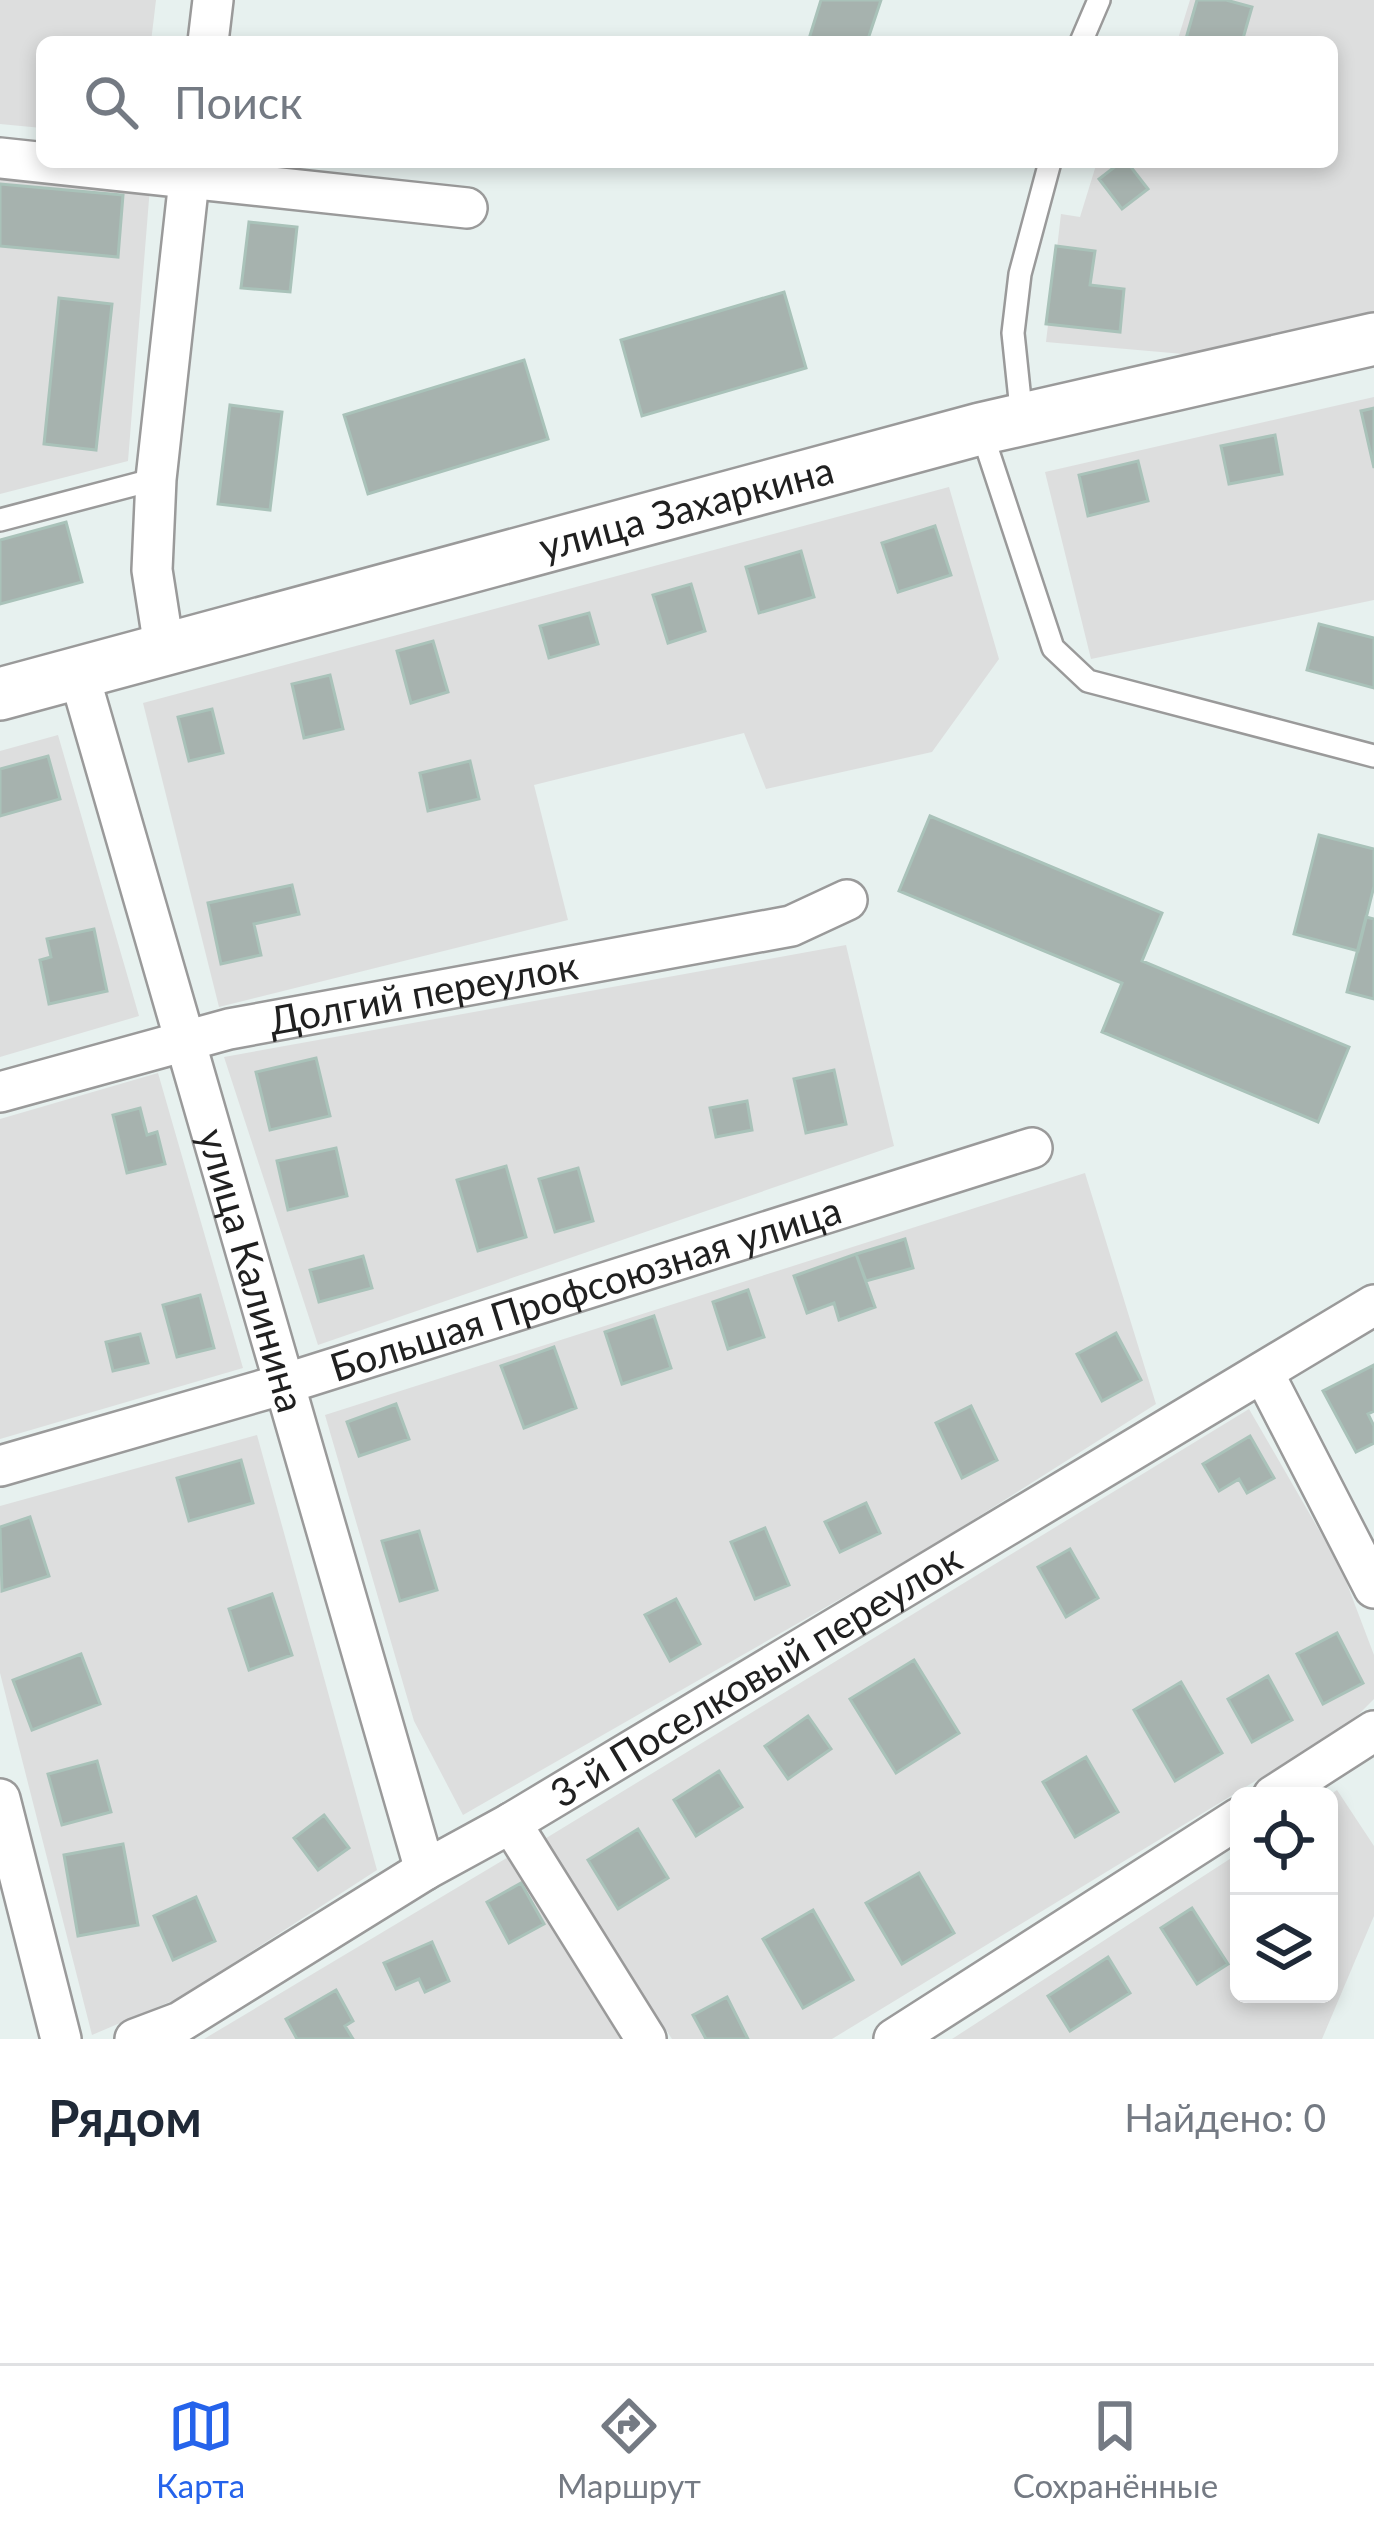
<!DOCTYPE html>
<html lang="ru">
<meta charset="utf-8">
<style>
body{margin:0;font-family:Lato,sans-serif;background:#f2f2f3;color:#1f2937}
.controls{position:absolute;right:36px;bottom:36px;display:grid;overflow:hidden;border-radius:18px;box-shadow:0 6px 18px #0003}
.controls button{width:108px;height:108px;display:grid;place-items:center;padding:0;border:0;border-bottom:3px solid #e0e1e3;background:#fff;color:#1f2937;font:60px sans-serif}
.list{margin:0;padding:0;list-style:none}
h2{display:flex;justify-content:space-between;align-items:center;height:156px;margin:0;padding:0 48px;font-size:51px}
h2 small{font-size:39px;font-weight:400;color:#747a83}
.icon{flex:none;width:66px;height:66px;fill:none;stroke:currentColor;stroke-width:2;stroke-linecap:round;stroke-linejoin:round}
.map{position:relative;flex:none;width:1374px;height:2039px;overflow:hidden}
.search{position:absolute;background:#fff;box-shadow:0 6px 18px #0003;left:36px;right:36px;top:36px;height:132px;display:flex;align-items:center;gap:30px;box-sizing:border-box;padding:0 42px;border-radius:18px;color:#747a83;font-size:45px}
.sheet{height:324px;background:#fff}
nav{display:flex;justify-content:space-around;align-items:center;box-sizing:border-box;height:168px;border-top:3px solid #e0e1e3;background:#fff;font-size:33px;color:#747a83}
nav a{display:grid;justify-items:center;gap:6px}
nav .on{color:#2563eb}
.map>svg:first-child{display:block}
.residential{fill:#dddede}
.building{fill:#a6b2ae;stroke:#a9c2b9;stroke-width:3}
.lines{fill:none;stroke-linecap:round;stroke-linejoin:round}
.service-casing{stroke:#9a9a9a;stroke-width:26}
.minor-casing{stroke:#9a9a9a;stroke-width:44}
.tertiary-casing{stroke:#9a9a9a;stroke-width:56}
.service{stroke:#fff;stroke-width:21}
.minor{stroke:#fff;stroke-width:39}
.tertiary{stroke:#fff;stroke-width:51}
.labels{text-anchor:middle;stroke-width:10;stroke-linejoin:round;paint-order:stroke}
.street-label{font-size:39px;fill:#202020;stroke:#fff}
</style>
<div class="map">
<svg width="1374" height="2039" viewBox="0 0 1374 2039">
<rect width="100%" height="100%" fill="#e7f1ef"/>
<path class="residential" d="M0 0H156L151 42H42V128L0 124Z
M1190 0H1374V311L1195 355 1046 342 1061 214 1080 217 1097 162H1332V42H1177Z
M0 172 150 187 128 461 0 494Z
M1374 397V600L1091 659 1045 472Z
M949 487 999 659 932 752 766 789 744 733 534 785 568 920 219 1007 143 703Z
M58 735 139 1016 0 1057V751Z
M846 945 894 1146 318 1345 224 1057Z
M158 1073 243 1368 0 1439V1119Z
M1085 1173 1156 1404 924 1551 463 1815 414 1721 325 1415Z
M1249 1409 1341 1568 1374 1655V1699L1349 1724 832 2039H672L543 1840Z
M257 1435 377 1870 181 1997 92 2035 0 1673V1506Z
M1337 1790 1374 1846V1916L1322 2039H952L1239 1853V1994H1329L1328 1796Z
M510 1856 620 2039H204Z"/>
<path class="building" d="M821 0H881L867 42H808Z
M1197 0H1226L1252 7 1242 42H1185Z
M1121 162H1127L1148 189 1122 209 1099 179Z
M0 184 123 195 118 257 0 246Z
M249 222 297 227 290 292 241 288Z
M1056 246 1095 251 1090 285 1124 289 1120 332 1046 324Z
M784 292 806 368 642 416 621 340Z
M59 298 112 304 96 450 44 444Z
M524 360 548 439 368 494 344 415Z
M230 405 282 412 270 510 218 504Z
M1374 408V468L1361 411Z
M1275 435 1282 474 1229 484 1221 446Z
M1138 461 1148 501 1088 516 1079 475Z
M66 522 82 582 0 604V540Z
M935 526 951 575 898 592 882 543Z
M801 551 814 597 759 613 746 567Z
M691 584 705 631 668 643 653 595Z
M589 613 598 644 549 658 540 626Z
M1319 624 1374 638V688L1307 670Z
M433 641 448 692 411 703 397 651Z
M330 675 343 729 304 738 292 684Z
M212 709 223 753 189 761 178 717Z
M48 756 60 799 0 816V769Z
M470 761 479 799 428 811 420 773Z
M930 816 1162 913 1142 961 1349 1047 1318 1122 1102 1032 1122 983 899 891Z
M1319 835 1374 849V886L1358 951 1294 934Z
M292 885 299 914 254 924 261 955 221 964 208 903Z
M1366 917 1374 919V999L1347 992Z
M94 929 107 991 49 1004 40 960 51 957 47 939Z
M316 1058 330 1116 270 1130 256 1072Z
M834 1070 846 1124 806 1133 794 1079Z
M747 1101 752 1130 716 1137 710 1108Z
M140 1108 147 1135 157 1132 165 1164 127 1173 113 1115Z
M336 1148 347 1196 288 1210 277 1161Z
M506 1166 526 1237 478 1251 457 1180Z
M578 1168 593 1221 555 1232 539 1179Z
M905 1239 913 1268 866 1281 856 1254Z
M856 1254 875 1307 839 1320 834 1303 807 1313 794 1276Z
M363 1256 372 1288 319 1302 310 1270Z
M748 1290 764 1337 728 1349 713 1302Z
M200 1295 214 1348 177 1357 163 1305Z
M654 1316 671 1368 622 1384 605 1332Z
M1116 1333 1141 1380 1102 1401 1077 1354Z
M140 1334 148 1363 113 1371 106 1342Z
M554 1347 576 1408 524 1428 501 1366Z
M1374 1365V1411L1368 1414 1374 1426V1443L1356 1452 1323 1391Z
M396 1404 409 1439 359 1456 347 1422Z
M971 1406 997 1460 962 1478 936 1423Z
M1250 1436 1274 1478 1247 1493 1239 1479 1219 1491 1203 1464Z
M241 1460 253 1503 189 1521 177 1478Z
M866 1503 880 1533 840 1552 825 1522Z
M30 1517 49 1576 2 1591 0 1527Z
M765 1528 789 1585 755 1599 731 1542Z
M419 1531 437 1590 400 1601 382 1541Z
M1070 1549 1098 1598 1066 1617 1038 1567Z
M272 1594 292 1655 249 1670 229 1609Z
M676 1599 700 1644 670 1661 645 1615Z
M1337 1633 1363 1683 1323 1704 1297 1654Z
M81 1654 100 1704 32 1730 13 1680Z
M914 1660 959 1733 896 1773 850 1699Z
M1268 1676 1292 1720 1252 1742 1228 1699Z
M1181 1682 1222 1753 1175 1781 1134 1710Z
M808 1716 831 1749 788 1779 765 1746Z
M1086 1757 1118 1812 1075 1837 1043 1782Z
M97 1761 111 1812 62 1825 48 1774Z
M719 1771 742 1807 696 1836 674 1800Z
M324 1815 349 1848 318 1870 294 1838Z
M638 1829 668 1878 618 1909 588 1860Z
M123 1844 138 1925 78 1936 64 1855Z
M919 1873 954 1933 902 1964 866 1903Z
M521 1883 544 1924 509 1943 487 1902Z
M196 1897 215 1941 173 1960 154 1916Z
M1192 1908 1228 1964 1197 1984 1161 1928Z
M813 1910 853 1980 803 2008 763 1939Z
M432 1942 449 1981 425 1992 419 1979 396 1989 384 1963Z
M1108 1957 1130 1993 1070 2031 1048 1996Z
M336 1990 353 2021 345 2026 353 2039H297L286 2019Z
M727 1997 748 2039H706L693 2015Z"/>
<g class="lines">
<g class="service-casing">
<path id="service" d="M1081 42 1099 0
M1022 419 1013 333 1020 274 1050 162
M981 430 1053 648 1088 681 1374 756
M0 520 156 479"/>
</g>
<g class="minor-casing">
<g id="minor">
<path d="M208 42 213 0"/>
<path d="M0 158 467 208"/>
<path d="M164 647 152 570 156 479 191 162"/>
<path id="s1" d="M78 671 425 1870"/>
<path id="s2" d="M0 1092 229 1029 791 926 847 900"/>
<path d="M1263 1372 1374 1588"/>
<path id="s3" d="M0 1466 284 1384 1032 1148"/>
<path d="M1273 1796 1374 1731"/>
<path d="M0 1799 61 2039"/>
<path d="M511 1823 646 2039"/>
<path id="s4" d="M135 2039 180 2022 425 1870 511 1823 1374 1305"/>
<path d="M894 2039 1239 1818"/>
</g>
</g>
<g class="tertiary-casing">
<g id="tertiary">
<path id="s5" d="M0 694 980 429 1374 339"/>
</g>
</g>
<use href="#service" class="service"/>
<use href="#minor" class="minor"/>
<use href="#tertiary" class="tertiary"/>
</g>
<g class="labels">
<g class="street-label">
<text dy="14" stroke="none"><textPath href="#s5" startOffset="711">улица Захаркина</textPath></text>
<text dy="14" stroke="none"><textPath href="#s2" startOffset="435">Долгий переулок</textPath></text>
<text dy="14" stroke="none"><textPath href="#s1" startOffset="624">улица Калинина</textPath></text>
<text dy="14" stroke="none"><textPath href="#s3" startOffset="612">Большая Профсоюзная улица</textPath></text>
<text dy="14" stroke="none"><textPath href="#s4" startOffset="720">3-й Поселковый переулок</textPath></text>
</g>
</g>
</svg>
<div class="controls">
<button><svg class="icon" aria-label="locate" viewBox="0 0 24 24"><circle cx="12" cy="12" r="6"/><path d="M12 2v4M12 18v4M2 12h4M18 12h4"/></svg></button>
<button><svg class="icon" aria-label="layers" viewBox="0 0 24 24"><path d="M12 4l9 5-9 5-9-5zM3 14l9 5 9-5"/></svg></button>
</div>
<div class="search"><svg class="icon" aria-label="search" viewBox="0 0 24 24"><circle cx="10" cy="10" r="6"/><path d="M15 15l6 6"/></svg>Поиск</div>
</div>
<section class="sheet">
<h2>Рядом<small>Найдено: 0</small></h2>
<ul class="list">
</ul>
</section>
<nav>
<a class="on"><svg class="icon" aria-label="map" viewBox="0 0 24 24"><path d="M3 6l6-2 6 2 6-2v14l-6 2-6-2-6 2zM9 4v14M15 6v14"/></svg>Карта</a>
<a><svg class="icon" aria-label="directions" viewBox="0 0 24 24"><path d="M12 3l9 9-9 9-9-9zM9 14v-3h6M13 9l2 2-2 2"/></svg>Маршрут</a>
<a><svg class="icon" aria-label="saved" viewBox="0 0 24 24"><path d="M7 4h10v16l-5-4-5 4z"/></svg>Сохранённые</a>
</nav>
